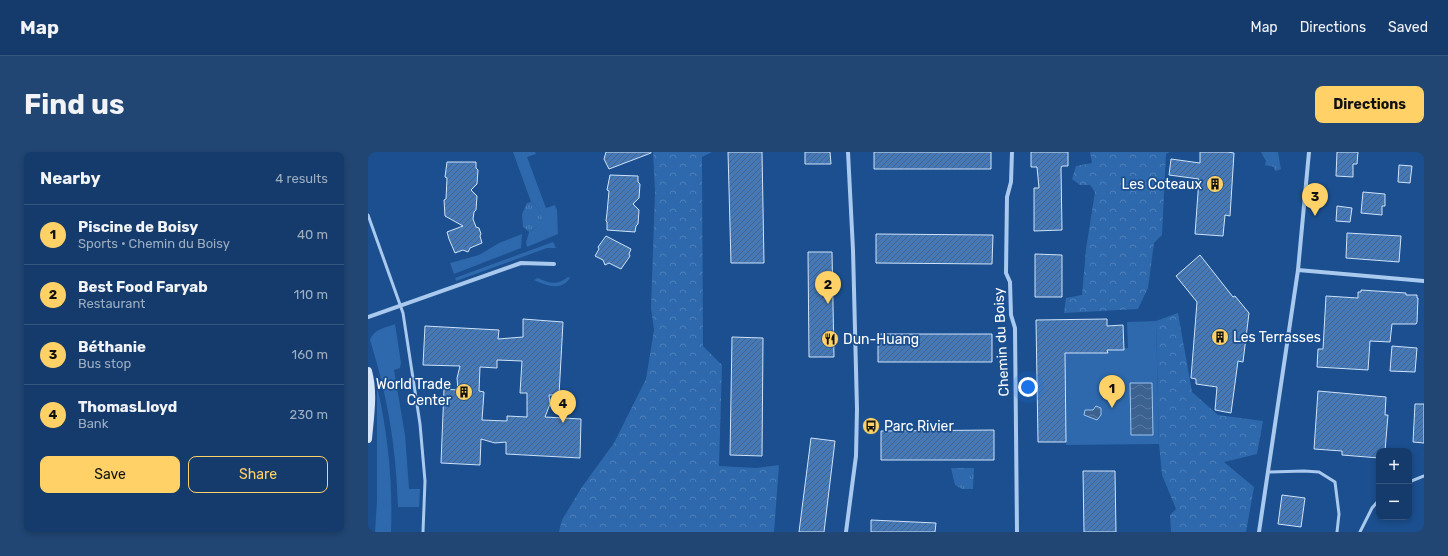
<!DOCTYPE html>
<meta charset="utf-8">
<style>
body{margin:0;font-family:Rubik,sans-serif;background:#214673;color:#f1f3f6}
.controls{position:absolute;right:12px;bottom:12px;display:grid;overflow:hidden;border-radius:8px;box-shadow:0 2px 6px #0003}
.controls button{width:36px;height:36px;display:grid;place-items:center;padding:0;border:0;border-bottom:1px solid #33557e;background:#143b6b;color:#f1f3f6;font:20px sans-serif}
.you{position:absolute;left:660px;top:235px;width:14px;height:14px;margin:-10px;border:3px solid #fff;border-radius:50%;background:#1a73e8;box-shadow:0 0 0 6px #1a73e833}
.badge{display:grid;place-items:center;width:26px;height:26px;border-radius:50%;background:#ffd166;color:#111;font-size:13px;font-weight:700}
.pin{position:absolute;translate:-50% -33px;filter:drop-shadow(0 1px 2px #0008)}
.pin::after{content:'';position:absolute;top:21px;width:14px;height:12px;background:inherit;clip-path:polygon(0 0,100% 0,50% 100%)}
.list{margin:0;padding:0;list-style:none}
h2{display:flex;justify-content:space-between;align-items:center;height:52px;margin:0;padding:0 16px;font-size:17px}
h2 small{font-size:13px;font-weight:400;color:#9dadc1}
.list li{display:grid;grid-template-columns:26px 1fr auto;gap:12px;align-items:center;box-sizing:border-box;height:60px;padding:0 16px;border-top:1px solid #33557e}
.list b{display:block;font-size:15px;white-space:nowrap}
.list p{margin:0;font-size:13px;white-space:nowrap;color:#9dadc1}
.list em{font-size:13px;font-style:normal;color:#9dadc1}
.actions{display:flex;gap:8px;padding:12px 16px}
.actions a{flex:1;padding:9px 0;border:1px solid #ffd166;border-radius:8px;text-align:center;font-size:14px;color:#ffd166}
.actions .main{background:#ffd166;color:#111}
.map{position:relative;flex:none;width:1056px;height:380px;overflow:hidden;border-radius:8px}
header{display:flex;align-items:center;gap:24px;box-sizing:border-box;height:56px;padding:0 20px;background:#143b6b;border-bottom:1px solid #33557e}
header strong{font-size:19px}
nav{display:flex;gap:22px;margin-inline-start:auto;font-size:14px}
.intro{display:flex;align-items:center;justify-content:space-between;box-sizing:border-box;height:96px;padding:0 24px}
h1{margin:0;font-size:28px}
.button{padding:10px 18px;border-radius:8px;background:#ffd166;color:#111;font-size:14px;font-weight:700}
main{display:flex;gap:24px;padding:0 24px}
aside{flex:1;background:#143b6b;border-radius:8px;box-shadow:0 2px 6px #0003}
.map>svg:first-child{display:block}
.green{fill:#2e69ad}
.forest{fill:url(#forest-crowns)}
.park{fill:url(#park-tufts)}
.water{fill:url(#water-waves);stroke:#9cc4f0}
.building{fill:url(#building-hatch);stroke:#cfe3fa;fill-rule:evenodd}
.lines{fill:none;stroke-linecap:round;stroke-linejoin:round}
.lane{stroke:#a9c9ee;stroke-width:3}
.street{stroke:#a9c9ee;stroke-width:4}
.secondary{stroke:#d6e6fa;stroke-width:8}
.labels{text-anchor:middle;stroke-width:3.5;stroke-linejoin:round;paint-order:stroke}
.poi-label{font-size:14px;fill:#fff;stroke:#1b4f8f;text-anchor:start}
.street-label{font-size:14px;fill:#fff;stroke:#1b4f8f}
</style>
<header>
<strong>Map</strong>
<nav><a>Map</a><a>Directions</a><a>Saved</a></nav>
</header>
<div class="intro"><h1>Find us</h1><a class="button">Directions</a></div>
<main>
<aside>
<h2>Nearby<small>4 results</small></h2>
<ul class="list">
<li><span class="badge">1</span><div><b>Piscine de Boisy</b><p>Sports · Chemin du Boisy</p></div><em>40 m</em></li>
<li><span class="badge">2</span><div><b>Best Food Faryab</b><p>Restaurant</p></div><em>110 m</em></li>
<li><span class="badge">3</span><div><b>Béthanie</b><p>Bus stop</p></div><em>160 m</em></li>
<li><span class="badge">4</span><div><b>ThomasLloyd</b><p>Bank</p></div><em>230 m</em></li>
</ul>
<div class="actions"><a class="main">Save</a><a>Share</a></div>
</aside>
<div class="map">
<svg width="1056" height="380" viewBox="0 0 1056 380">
<defs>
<pattern id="forest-crowns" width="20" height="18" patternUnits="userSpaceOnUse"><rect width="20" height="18" fill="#2e69ad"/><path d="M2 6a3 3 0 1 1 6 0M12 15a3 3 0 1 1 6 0" fill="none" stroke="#4d80b9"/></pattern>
<pattern id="park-tufts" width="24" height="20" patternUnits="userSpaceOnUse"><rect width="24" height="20" fill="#2e69ad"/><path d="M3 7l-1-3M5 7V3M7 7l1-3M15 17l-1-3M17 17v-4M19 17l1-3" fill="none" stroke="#4d80b9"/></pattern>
<pattern id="water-waves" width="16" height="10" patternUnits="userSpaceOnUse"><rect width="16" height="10" fill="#3c6290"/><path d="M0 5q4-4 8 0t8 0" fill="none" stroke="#597aa1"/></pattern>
<pattern id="building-hatch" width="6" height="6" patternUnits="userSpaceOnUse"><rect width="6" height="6" fill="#4478b7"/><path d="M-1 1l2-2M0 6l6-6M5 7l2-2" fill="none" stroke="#486282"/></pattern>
</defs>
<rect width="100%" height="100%" fill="#1b4f8f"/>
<path class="green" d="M145 0H167L168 2 159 5 178 56 187 53 189 58 190 82 159 95 158 91 161 80 166 77 171 72 176 70 170 57 163 50Z
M154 82 153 96 86 122 82 111 111 103 131 91Z
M185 90 188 96H179L88 129 87 126Z
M200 125 202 126C194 139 178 134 166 128L170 126C182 132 190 133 200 125Z
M788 169 791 292 698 293 697 201H739V198H755L756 196H760L759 170Z
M27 172 33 211 32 216 26 218 37 283 41 337H52L51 355H30C28 295 20 246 2 188 6 177 16 176 27 172Z
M9 234C20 282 25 331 23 380H7L9 349Z"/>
<path class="forest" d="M285 0H344L334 5 335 194 354 213 351 314 388 316 411 313 406 380H191L194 368 214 335 246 291 278 227 286 178 283 156 287 39Z
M722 0H802L798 2 794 83 786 91 780 136 770 157 696 161 698 146 714 143 718 97 727 40 722 33H712L704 27 708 14 724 11Z
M810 161 824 240 850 263 895 269 889 302 856 310 886 335 878 380H803L802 363 808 357 794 323 791 292 788 169Z"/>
<path class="park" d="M893 0H910L913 17 907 19 906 15 897 13 898 9Z
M163 50 170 57 177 71 171 72 166 77 161 80 155 75 154 62 159 51Z
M583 316H606L605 337H594L587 333Z"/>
<path class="water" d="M762 231H784L785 283H763Z
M728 254 733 256V263L729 268 716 263 717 258H725Z"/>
<path class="building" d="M238 0H283V1L241 17 236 7Z
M360 0H394L396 111H363Z
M437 0H462L463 12H437Z
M506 0H623V17H506Z
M663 0H700V14H694L693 16 694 78 666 79V36H671L669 15H663Z
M832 0H860L866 1 862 64 857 63 855 84 827 82 831 27 801 23 803 7 832 11Z
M969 0H990L989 12H985V25L968 24Z
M79 10H108V16L110 18 109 32 103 38 109 44 108 58 106 60 105 67 108 75 111 76 113 82 112 84 114 91 102 96 100 100 95 98 87 101 81 87 79 80 95 74 77 64 76 48 78 47 79 26 77 25Z
M1031 13 1044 14 1042 31 1030 30Z
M242 23 270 24V30L272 32 271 46 265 52 271 58 270 72 268 74 267 80 239 78V70L238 69 239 61 241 39 239 38Z
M995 40 1017 42V54H1014V63L993 61Z
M969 54 984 56 982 70 968 69Z
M979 81 1033 84 1031 110 978 106Z
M508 82 625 83 624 112 508 111Z
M238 84 263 97 261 102 262 104 253 117 241 111 237 113 235 108 227 104 231 97 230 95Z
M440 100H464L466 205H441Z
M667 102 694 103V145H667Z
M832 103 865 145 867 144 881 161 875 210 870 209 863 261 847 258 849 235 828 232V227L823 226 829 150 808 124Z
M993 138 1038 141V143H1049V146H1050L1049 170 1048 172H1024L1022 190 1002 189 1000 218 949 215 950 197H955L958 144 990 146V140H993Z
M155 167 195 170 191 243H181L182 252 177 265 213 267 212 306 138 302V290L127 291 113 287 112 313 73 311 76 237 90 238 89 226 92 214 55 213 57 174 131 178 130 187 155 185ZM129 208 154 209 152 241H159V265L139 264V269L114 268 116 240 111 239 112 215 129 216Z
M739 167V174L755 173 756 198H739L740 201H697L698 290H670L668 168Z
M510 182H624V210H510Z
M364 185 395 186 394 304 362 303Z
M1024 194 1049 196 1047 220 1022 219Z
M950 239 1018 245 1017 263H1020L1017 299H1011V306L974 303V299L946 297Z
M1047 252H1056V291L1045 290Z
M626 278V308H513V279Z
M443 286 467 289 456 380H431Z
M715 319H747L748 380H716Z
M914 343 937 346 933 375 910 372Z
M503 368 568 371 567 380H503Z"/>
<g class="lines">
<path class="lane" d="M0 63 35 161 52 272 57 329 55 380
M900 320 936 319 951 320 967 330 971 362 969 380
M1041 330 1056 324
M992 380 1004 356 1011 348"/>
<path class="street" d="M644 0 643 30 639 45 638 121 642 130 643 163 647 176 649 380
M930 118 1056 129
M0 165 153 111 186 112
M478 380 488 304 489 257 485 98 480 0
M891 380 930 118 941 0"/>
<path class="secondary" d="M0 219C6 241 2 264 0 287"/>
</g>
<defs>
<g id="building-disc" transform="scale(0.9)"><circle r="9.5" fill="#ffd166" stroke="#1b4f8f"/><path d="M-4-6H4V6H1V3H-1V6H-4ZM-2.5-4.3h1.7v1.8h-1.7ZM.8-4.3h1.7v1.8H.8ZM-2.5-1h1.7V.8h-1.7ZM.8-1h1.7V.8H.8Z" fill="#111"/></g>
<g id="restaurant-disc" transform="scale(0.9)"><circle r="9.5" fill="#ffd166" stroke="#1b4f8f"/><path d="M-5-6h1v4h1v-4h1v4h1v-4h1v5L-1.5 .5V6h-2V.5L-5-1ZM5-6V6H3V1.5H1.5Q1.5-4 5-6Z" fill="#111"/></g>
<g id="bus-disc" transform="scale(0.9)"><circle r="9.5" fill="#ffd166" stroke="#1b4f8f"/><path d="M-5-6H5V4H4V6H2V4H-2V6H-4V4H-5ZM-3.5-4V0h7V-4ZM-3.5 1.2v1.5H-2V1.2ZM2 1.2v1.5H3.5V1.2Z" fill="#111"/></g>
</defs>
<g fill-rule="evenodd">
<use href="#building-disc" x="847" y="32"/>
<use href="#building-disc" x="852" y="185"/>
<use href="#restaurant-disc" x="462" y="187"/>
<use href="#building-disc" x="96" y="240"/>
<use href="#bus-disc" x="503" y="274"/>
</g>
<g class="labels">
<g class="poi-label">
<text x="834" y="37" text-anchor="end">Les Coteaux</text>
<text x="865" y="190">Les Terrasses</text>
<text x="475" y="192">Dun-Huang</text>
<text x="83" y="237" text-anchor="end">World Trade<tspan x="83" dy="16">Center</tspan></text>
<text x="516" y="279">Parc Rivier</text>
</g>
<g class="street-label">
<text transform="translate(633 190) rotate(-93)" y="5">Chemin du Boisy</text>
</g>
</g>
</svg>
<div class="controls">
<button>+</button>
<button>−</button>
</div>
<div class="you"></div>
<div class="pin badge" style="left:744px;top:256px">1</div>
<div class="pin badge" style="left:460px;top:152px">2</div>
<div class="pin badge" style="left:947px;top:64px">3</div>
<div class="pin badge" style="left:195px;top:271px">4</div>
</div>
</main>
